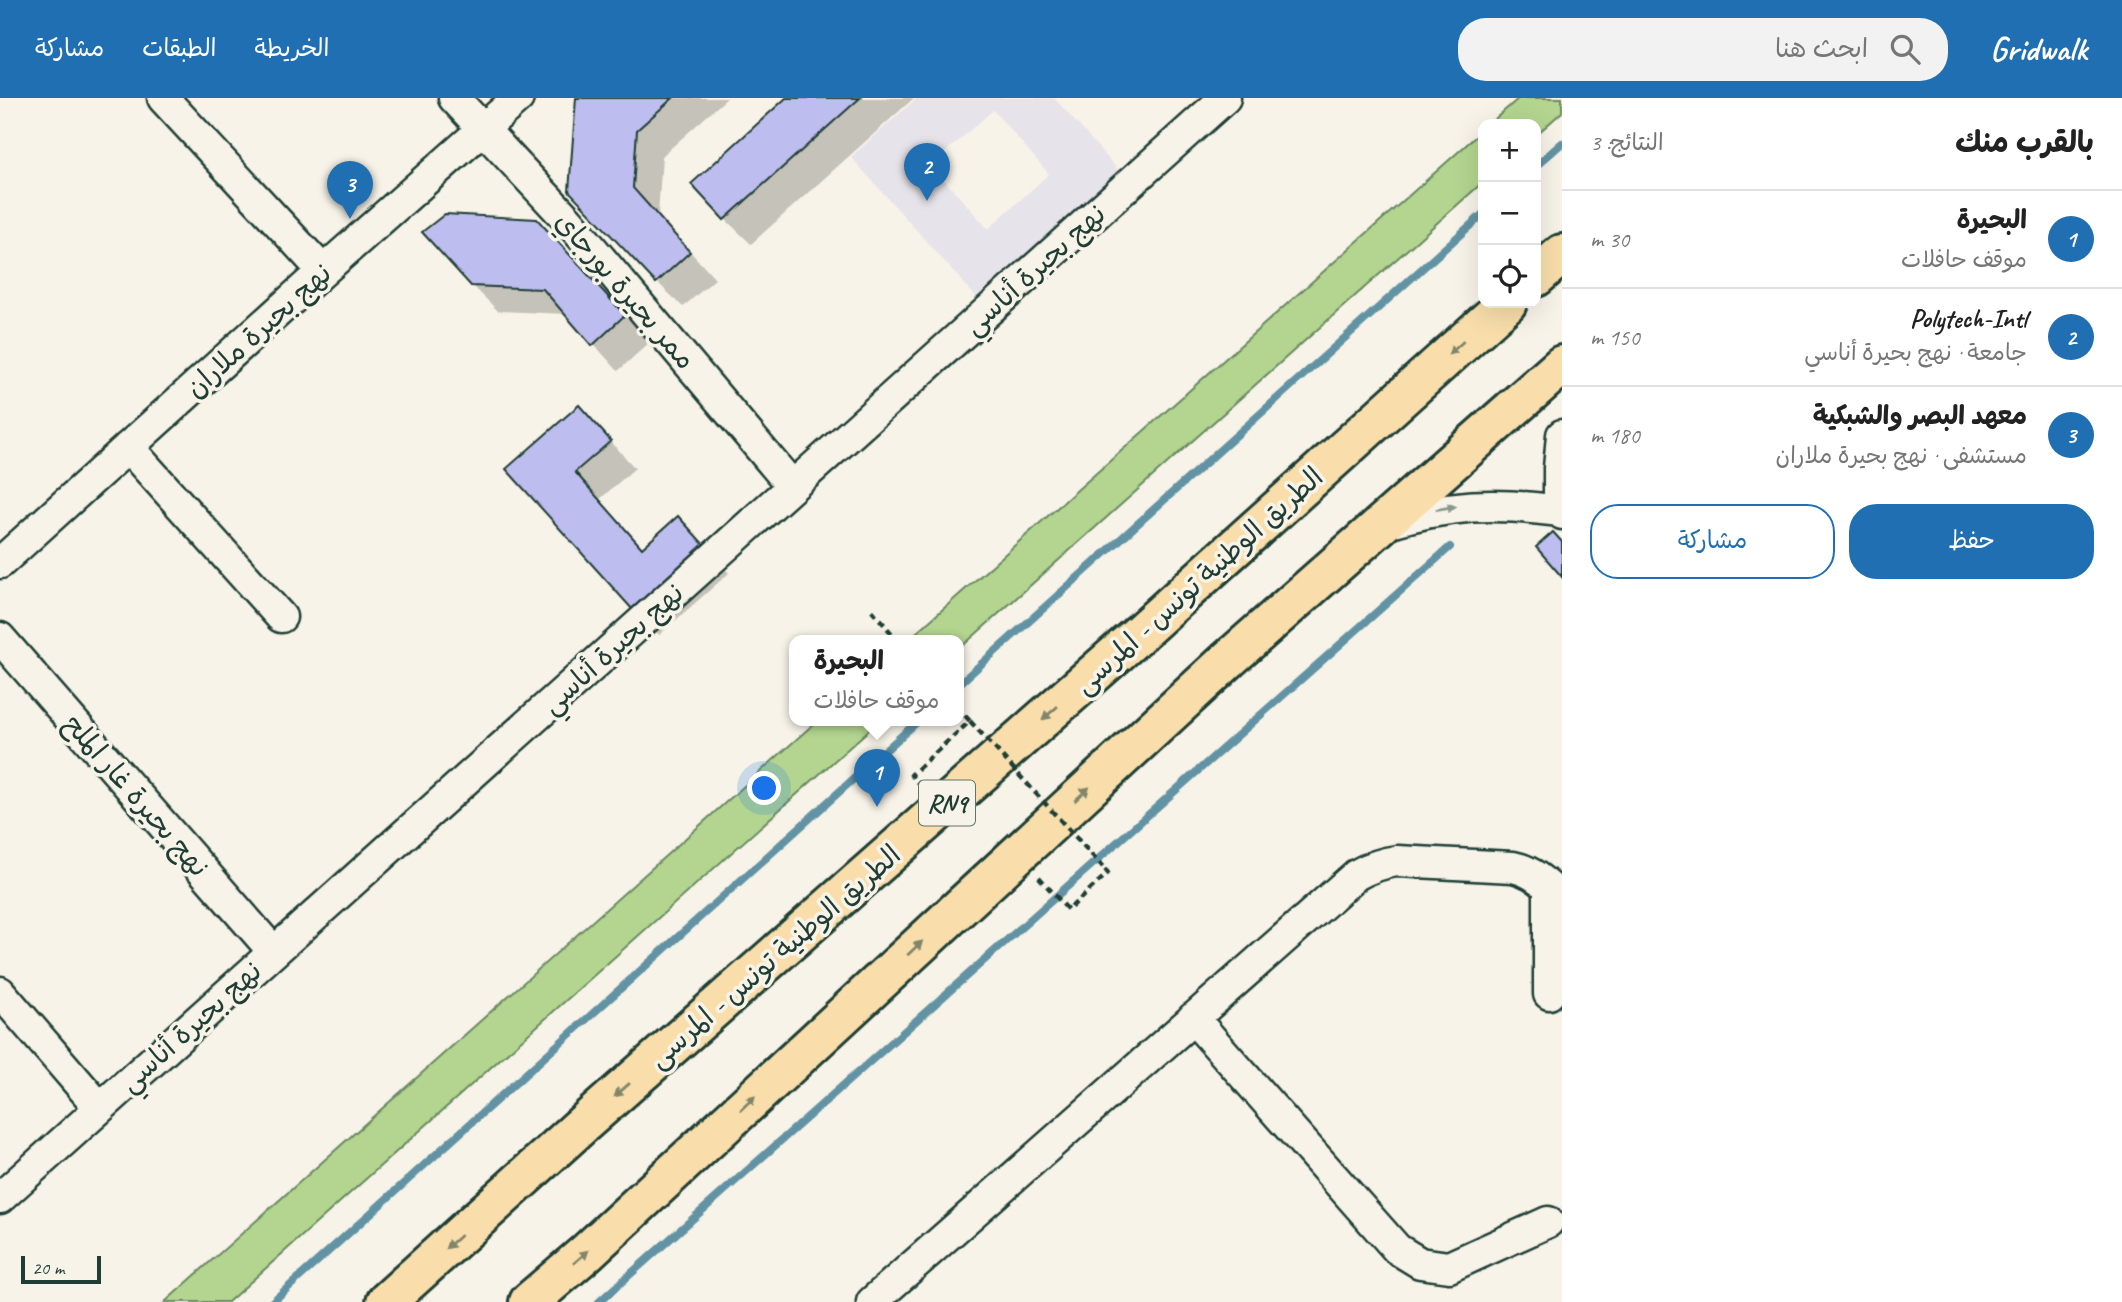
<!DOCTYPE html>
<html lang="ar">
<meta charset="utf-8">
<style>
body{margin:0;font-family:Caveat,"Playpen Sans Arabic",sans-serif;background:#f2f2f2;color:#222;direction:rtl}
.controls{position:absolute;right:21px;top:21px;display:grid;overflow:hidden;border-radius:14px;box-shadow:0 7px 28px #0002}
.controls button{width:63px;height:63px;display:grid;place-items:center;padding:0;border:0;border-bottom:2px solid #e0e0e0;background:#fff;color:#222;font:35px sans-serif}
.scale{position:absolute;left:21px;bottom:18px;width:80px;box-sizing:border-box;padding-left:7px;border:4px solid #1f3d34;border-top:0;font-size:19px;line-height:24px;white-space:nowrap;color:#1f3d34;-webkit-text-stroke:5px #f7f3e8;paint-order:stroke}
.you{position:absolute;left:765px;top:691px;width:24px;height:24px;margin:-18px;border:5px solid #fff;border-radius:50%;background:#1a73e8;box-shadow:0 0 0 10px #1a73e833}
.badge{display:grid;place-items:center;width:46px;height:46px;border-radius:50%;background:#1f6fb2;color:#fff;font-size:23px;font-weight:700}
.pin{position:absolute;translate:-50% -58px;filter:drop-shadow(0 2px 4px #0008)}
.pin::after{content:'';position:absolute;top:37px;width:24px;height:21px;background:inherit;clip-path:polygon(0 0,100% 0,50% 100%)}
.popup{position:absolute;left:789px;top:537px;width:175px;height:91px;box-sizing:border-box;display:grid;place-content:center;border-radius:14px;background:#fff;filter:drop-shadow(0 2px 5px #0005);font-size:23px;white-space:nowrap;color:#767676}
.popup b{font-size:26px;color:#222}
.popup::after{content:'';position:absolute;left:50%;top:100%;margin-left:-14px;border:14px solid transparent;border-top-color:#fff}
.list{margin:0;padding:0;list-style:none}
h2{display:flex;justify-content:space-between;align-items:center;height:91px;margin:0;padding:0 28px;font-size:30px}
h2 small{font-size:23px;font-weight:400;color:#767676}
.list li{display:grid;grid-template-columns:46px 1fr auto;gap:21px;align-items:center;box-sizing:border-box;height:98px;padding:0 28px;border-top:2px solid #e0e0e0}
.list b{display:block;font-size:26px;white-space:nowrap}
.list p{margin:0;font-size:23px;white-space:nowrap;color:#767676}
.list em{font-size:23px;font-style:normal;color:#767676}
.actions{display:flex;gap:14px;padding:21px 28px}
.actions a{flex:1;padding:16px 0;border:2px solid #1f6fb2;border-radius:28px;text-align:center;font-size:24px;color:#1f6fb2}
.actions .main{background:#1f6fb2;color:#fff}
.icon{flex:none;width:38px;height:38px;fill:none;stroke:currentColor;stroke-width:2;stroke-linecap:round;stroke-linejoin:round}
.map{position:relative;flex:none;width:1562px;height:1204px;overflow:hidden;direction:ltr}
header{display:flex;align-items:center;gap:42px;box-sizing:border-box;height:98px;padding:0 35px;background:#1f6fb2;color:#fff}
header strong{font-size:33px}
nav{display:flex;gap:38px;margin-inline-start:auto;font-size:24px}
.search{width:490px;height:63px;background:#f2f2f2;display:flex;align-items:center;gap:18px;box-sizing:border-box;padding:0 24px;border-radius:28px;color:#767676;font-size:26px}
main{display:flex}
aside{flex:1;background:#fff}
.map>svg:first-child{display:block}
.built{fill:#e6e3ea;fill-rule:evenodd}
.green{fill:#b3d58f;stroke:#698962;stroke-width:2}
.shadow{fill:#0003}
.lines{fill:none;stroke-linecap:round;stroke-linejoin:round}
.stream{stroke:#6293a4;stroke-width:8}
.building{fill:#bebdef;stroke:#1f3d34;stroke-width:2}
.minor-casing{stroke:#1f3d34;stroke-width:35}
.highway-casing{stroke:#1f3d34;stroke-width:44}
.path{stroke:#1f3d34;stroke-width:4.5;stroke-dasharray:7 5;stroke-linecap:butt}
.minor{stroke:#f7f3e8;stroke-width:30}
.highway{stroke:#f9deab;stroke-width:38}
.path-bridge{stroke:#1f3d34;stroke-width:4.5;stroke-dasharray:7 5;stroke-linecap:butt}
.oneway{fill:#81856a}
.oneway2{fill:#8b988e}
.labels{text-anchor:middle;stroke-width:7;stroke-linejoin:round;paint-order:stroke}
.shield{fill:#f7f3e8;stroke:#60746a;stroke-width:2}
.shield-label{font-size:26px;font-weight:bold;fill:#1f3d34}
.street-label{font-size:28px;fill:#1f3d34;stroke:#f7f3e8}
</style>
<header>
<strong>Gridwalk</strong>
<div class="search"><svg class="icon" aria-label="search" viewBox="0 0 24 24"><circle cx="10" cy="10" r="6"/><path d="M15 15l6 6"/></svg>ابحث هنا</div>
<nav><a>الخريطة</a><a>الطبقات</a><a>مشاركة</a></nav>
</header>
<main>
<aside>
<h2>بالقرب منك<small>النتائج: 3</small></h2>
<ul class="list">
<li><span class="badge">1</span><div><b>البحيرة</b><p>موقف حافلات</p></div><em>30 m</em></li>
<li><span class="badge">2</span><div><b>Polytech-Intl</b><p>جامعة · نهج بحيرة أناسي</p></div><em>150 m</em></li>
<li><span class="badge">3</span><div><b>معهد البصر والشبكية</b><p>مستشفى · نهج بحيرة ملاران</p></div><em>180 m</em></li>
</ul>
<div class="actions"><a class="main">حفظ</a><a>مشاركة</a></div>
</aside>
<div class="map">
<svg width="1562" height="1204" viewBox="0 0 1562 1204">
<rect width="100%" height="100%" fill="#f7f3e8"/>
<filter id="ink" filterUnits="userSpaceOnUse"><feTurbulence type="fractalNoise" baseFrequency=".0143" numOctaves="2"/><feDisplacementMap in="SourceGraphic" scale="14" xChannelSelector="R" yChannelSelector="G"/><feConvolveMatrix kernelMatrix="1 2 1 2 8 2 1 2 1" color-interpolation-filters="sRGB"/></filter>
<g filter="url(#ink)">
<path class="built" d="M917 0H1054L1120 74 978 201 851 59ZM993 12 1049 76 988 131 931 67Z"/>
<path class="green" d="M1519 0H1562V14L1536 37V26H1489Z
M1483 32V84L959 551V543H907Z
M817 623H879L228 1204H165Z"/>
<path class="shadow" d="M578 0H727L662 58 658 118 715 181 683 209 657 184Z
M789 0H914L751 146 725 121Z
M536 123 650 244 618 273 567 216 498 213 472 187Z
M579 310 635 370 600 401 644 451 678 420 729 475 659 537 509 371Z"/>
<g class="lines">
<path class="stream" d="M1536 68 1562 45
M959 586 1483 116
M272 1204 918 623
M599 1204 1450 449"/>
</g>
<path class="building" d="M576 0H673L637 32 633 90 690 154 656 185 569 93Z
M786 0H860L724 122 691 86Z
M445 116 537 121 625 217 592 248 543 191 471 188 422 134Z
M579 307 611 343 575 374 642 450 678 418 705 448 633 512 506 371Z
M1553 434 1562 444V479L1536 449Z"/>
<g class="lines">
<g class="minor-casing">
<path id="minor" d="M163 0 323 173
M454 0 568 122 792 388
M1562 337 1559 370V413L1562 416
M128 349 281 519
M1387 425C1450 406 1494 404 1559 413
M0 465 323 173 518 0
M0 540 273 853
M0 894 99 1009
M1193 920 1397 1151 1420 1165 1449 1169 1548 1124
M0 1100 1225 0
M872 1204 1356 777C1370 769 1381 765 1397 763L1513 769C1528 772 1537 779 1549 789V896"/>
</g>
<g class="highway-casing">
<path id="highway" d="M1536 179 1562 156
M386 1204 582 1027 1131 543 1507 205
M529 1204 586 1155 1229 561 1562 267"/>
</g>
<path class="path" d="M872 512 898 543
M922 688 911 677 970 623 959 611
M1039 779 1068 812 1108 775 1103 769"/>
<use href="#minor" class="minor"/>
<use href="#highway" class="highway"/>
<path class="path-bridge" d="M970 623 1103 769"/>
</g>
<defs><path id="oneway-solid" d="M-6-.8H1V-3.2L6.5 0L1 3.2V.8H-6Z" transform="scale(1.75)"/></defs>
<g class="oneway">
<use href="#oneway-solid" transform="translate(1456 250) rotate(138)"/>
<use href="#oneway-solid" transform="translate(1050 615) rotate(139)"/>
<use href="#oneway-solid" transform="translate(1082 696) rotate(-43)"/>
<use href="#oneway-solid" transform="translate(915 850) rotate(-43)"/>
<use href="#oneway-solid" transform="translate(622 992) rotate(139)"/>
<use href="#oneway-solid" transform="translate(748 1005) rotate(-43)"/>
<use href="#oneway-solid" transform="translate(453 1144) rotate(138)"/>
<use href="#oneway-solid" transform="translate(581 1159) rotate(-41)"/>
</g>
<use class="oneway2" href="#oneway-solid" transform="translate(1446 410) rotate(-9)"/>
</g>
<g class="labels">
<rect class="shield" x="919" y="682.5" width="56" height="45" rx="5"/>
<g class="shield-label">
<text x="947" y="714">RN9</text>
</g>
<g class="street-label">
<text transform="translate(1034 171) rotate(-42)" y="10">نهج بحيرة أناسي</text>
<text transform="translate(626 192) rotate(49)" y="10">ممر بحيرة بورجاي</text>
<text transform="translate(258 232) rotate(-42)" y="10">نهج بحيرة ملاران</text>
<text transform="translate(1198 482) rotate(-42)" y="10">الطريق الوطنية تونس - المرسى</text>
<text transform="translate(612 550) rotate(-42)" y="10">نهج بحيرة أناسي</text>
<text transform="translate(137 697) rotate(49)" y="10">نهج بحيرة غار الملح</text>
<text transform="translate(774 858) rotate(-41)" y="10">الطريق الوطنية تونس - المرسى</text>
<text transform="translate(190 928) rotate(-42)" y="10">نهج بحيرة أناسي</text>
</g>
</g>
</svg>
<div class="controls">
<button>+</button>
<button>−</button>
<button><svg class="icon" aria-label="locate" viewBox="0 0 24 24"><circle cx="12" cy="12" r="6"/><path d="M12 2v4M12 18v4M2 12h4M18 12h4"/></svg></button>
</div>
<div class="scale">20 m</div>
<div class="you"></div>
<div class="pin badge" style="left:877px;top:709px">1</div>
<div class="popup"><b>البحيرة</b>موقف حافلات</div>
<div class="pin badge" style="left:927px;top:103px">2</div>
<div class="pin badge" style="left:350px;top:121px">3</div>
</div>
</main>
